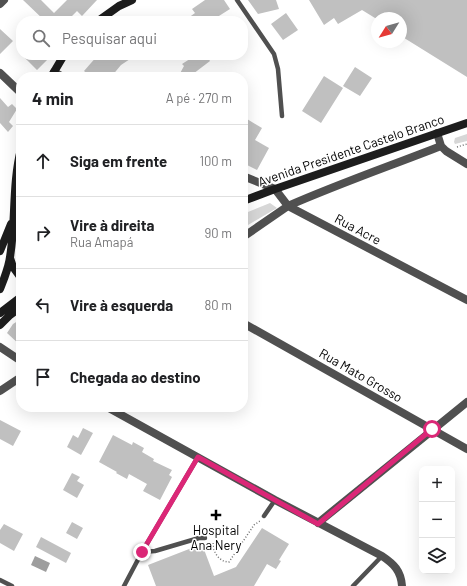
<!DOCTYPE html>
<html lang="pt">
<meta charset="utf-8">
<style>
body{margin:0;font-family:Barlow,sans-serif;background:#f6f6f6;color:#202124}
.controls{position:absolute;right:12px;bottom:12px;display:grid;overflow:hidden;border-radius:8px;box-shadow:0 4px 16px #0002}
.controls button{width:36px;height:36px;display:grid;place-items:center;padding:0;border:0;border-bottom:1px solid #e0e0e0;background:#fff;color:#202124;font:20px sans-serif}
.compass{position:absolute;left:371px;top:12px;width:36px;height:36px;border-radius:50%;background:#fff;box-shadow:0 4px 16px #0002;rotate:233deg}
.stop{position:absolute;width:12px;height:12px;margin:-9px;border:3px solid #db2777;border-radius:50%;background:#fff}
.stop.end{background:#db2777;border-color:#fff;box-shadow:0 1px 4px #0008}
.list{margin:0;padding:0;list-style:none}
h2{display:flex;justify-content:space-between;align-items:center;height:52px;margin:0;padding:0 16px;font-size:17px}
h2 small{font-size:13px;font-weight:400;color:#757577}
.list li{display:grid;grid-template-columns:26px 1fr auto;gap:12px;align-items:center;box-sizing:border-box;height:72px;padding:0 16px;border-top:1px solid #e0e0e0}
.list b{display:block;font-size:15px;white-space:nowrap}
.list p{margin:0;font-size:13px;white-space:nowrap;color:#757577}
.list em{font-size:13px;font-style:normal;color:#757577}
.icon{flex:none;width:22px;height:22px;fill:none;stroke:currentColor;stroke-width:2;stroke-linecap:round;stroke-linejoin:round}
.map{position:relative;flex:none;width:467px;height:586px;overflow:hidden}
.search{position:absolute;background:#fff;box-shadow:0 4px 16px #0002;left:16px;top:16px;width:232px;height:44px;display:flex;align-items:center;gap:10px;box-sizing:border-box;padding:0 14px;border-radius:16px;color:#757577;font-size:15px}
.panel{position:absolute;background:#fff;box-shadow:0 4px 16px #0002;left:16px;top:72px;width:232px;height:340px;border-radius:16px}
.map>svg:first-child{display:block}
.green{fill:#d7d7d7}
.water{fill:#9e9e9e}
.building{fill:#c0c0c0}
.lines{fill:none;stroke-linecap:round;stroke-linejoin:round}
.path{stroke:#727272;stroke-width:1.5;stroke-dasharray:1 2;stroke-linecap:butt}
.service{stroke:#505050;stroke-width:4.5}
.minor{stroke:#505050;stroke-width:8}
.tertiary{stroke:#505050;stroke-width:8}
.secondary{stroke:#1d1d1d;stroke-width:8}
.route{stroke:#db2777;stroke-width:5}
.poi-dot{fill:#000;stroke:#fff;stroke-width:1.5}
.labels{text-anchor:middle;stroke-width:3;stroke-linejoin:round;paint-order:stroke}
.street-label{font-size:13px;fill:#000;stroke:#fff}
.poi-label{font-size:13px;fill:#000;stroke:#fff}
</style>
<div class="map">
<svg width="467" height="586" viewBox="0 0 467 586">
<rect width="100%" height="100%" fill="#fff"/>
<path class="green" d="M467 134V141L455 144 454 142 455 138Z
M270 203 277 208 243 228V214Z"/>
<path class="water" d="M35 556 50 563 46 572 31 565Z"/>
<path class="building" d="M23 0H41L54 13 67 0H97L82 16 77 11 67 21H45Z
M205 0H224L230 9 211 21H184L195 13 192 9Z
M248 0H276L279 9 258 14Z
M309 0H467V77L401 36V18H375L362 10 338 24 334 18 324 25Z
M286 13 298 30 283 40 271 24Z
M0 29 13 41 0 54Z
M22 55H52L37 70Z
M98 55H136L121 65 111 77H91L84 71Z
M196 55H206L210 61 189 77H178L184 66 182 64Z
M355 67 372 78 360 96 343 86Z
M324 76 343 88 321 123 302 111Z
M0 98 8 107 12 104 17 109 9 122 13 126 8 132 0 123Z
M247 119 262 128 255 140 269 148 257 170 243 163V126Z
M21 319V346L7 333 13 324Z
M0 420 21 431 13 446 0 439Z
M83 428 93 433 81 455 67 447 73 435 78 438Z
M113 435 132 445 133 442 144 448 142 452 154 459 153 461 172 470 169 475 172 477 160 500 143 491 147 484 129 474 127 479 116 473 117 472 99 462Z
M72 473 80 477 77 481 84 485 77 498 63 490Z
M72 522 83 528 77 539 66 533Z
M4 524 23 534 14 551 0 543V530Z
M262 528 289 544 279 560 281 561 276 569 267 564 254 586H156L148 565 202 544 214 576 236 567Z
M41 537 71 553 66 563 36 547Z"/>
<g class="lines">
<path class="path" d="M457 147 467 144
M213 543C213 552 219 562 229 562L254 525 260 521"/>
<path class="service" d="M237 0 274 54 278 69 282 116
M264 516 275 500
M142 552 155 551 199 538H205
M0 580 12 586
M124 586 142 552 198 457
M353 586 382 556"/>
<path class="minor" d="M0 4 4 0
M0 73 21 93
M437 133 441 146 446 151 467 164
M288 206C338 184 390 166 441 146
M243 323 467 449
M0 347 21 361
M107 407 275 500 382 556C394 564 401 571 402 586
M318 523 467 402"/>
<path class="tertiary" d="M54 72 63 77
M243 176 275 189 288 206 467 300
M243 237 288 206
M0 391 21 377"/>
<path class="secondary" d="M98 21 119 6 132 0
M51 77 64 55
M243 201 275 189 467 123
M0 251 11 224
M10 258 13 267 21 278
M0 289C4 279 9 267 10 257 16 221 12 184 21 149
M0 313 21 297
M0 325 10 315 21 307"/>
</g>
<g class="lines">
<path class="route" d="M142 552 198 457 318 524 432 429"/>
</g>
<path class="poi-dot" d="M214 509h4v4h4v4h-4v4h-4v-4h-4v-4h4z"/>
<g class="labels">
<g class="street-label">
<text transform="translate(351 150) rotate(-19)" y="5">Avenida Presidente Castelo Branco</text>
<text transform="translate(358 229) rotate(28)" y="5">Rua Acre</text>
<text transform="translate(361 375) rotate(30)" y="5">Rua Mato Grosso</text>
</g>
<g class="poi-label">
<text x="216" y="535">Hospital<tspan x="216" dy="15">Ana Nery</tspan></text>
</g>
</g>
</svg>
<div class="controls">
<button>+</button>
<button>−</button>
<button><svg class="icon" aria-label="layers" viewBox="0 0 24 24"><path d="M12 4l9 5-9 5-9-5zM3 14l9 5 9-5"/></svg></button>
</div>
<svg class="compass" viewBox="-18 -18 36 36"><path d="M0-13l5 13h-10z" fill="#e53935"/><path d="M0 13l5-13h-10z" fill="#757577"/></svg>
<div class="stop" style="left:432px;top:429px"></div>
<div class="stop end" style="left:142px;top:552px"></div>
<div class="search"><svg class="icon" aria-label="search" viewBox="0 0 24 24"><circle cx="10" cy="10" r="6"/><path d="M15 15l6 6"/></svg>Pesquisar aqui</div>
<section class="panel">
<h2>4 min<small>A pé · 270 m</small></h2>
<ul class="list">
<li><svg class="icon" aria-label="ahead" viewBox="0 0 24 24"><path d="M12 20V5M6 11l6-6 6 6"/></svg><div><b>Siga em frente</b></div><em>100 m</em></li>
<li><svg class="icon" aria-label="right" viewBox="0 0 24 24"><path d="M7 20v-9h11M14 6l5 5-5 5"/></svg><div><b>Vire à direita</b><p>Rua Amapá</p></div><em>90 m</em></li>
<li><svg class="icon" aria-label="left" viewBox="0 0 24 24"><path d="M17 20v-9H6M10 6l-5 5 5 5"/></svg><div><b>Vire à esquerda</b></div><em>80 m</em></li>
<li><svg class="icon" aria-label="arrive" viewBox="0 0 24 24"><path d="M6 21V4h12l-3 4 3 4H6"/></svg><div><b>Chegada ao destino</b></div></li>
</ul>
</section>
</div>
